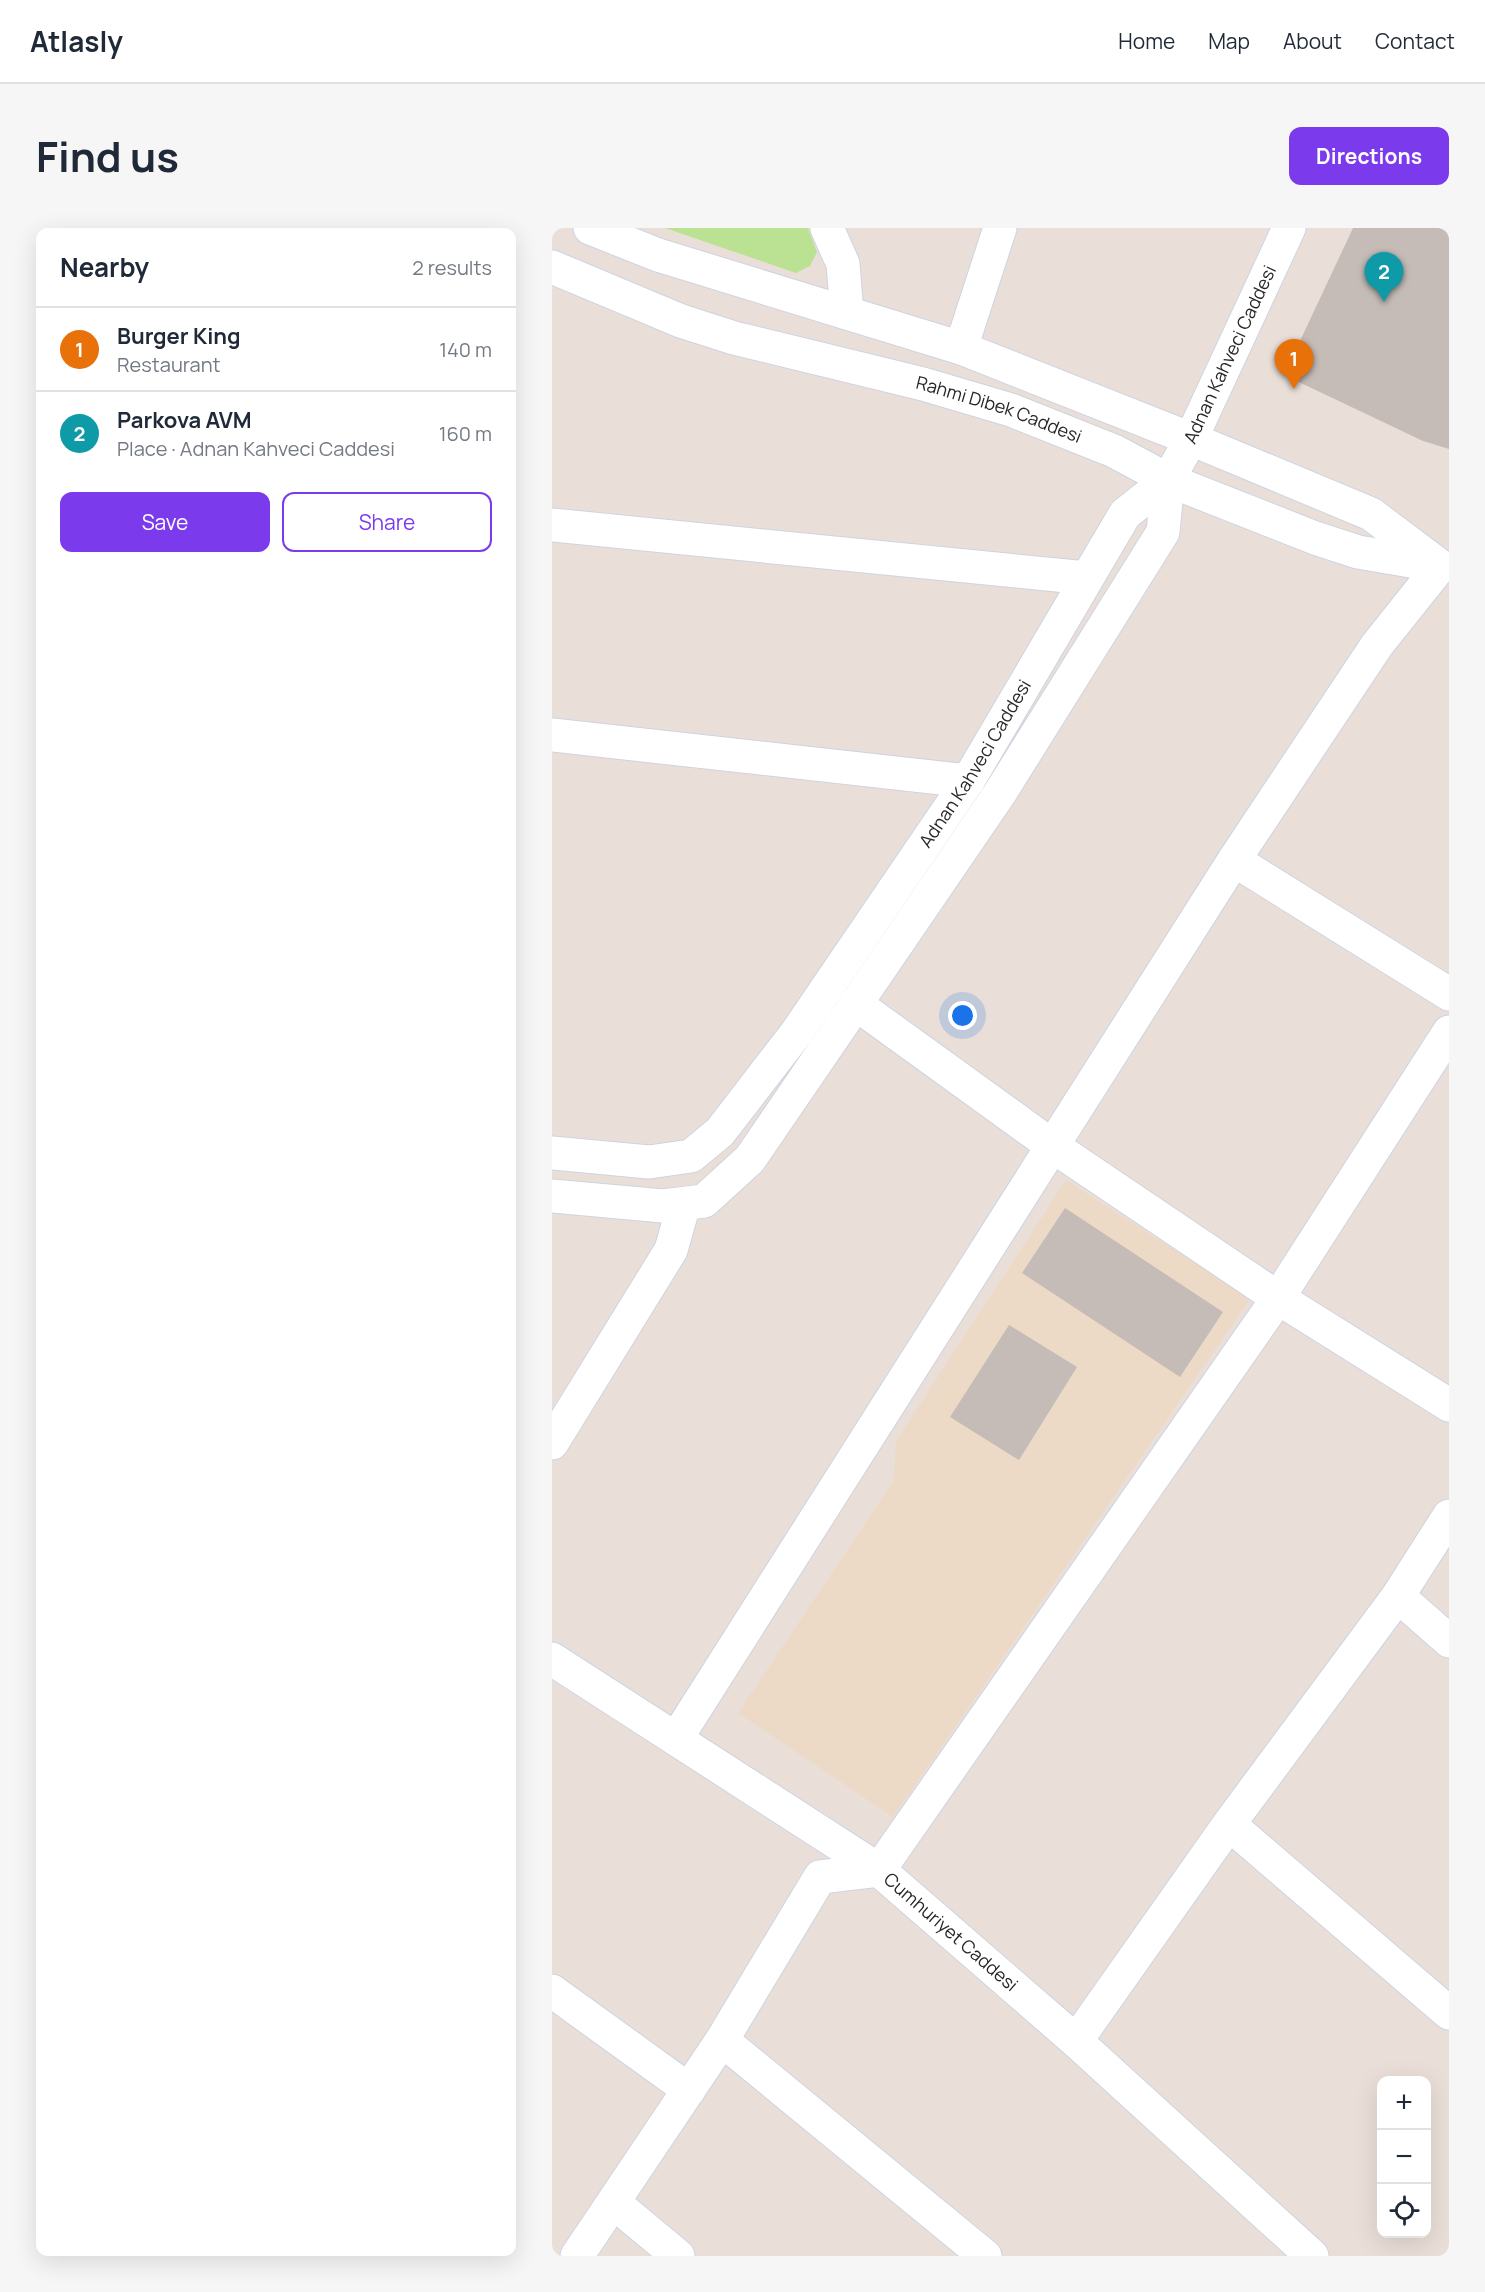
<!DOCTYPE html>
<meta charset="utf-8">
<style>
body{margin:0;font-family:Manrope,sans-serif;background:#f6f6f7;color:#1f2937}
.controls{position:absolute;right:18px;bottom:18px;display:grid;overflow:hidden;border-radius:12px;box-shadow:0 6px 24px #0002}
.controls button{width:54px;height:54px;display:grid;place-items:center;padding:0;border:0;border-bottom:2px solid #e0e1e3;background:#fff;color:#1f2937;font:30px sans-serif}
.you{position:absolute;left:411px;top:788px;width:21px;height:21px;margin:-15px;border:4px solid #fff;border-radius:50%;background:#1a73e8;box-shadow:0 0 0 9px #1a73e833}
.badge{display:grid;place-items:center;width:39px;height:39px;border-radius:50%;background:#7c3aed;color:#fff;font-size:20px;font-weight:700}
.pin{position:absolute;translate:-50% -50px;filter:drop-shadow(0 2px 3px #0008)}
.pin::after{content:'';position:absolute;top:32px;width:21px;height:18px;background:inherit;clip-path:polygon(0 0,100% 0,50% 100%)}
.list{margin:0;padding:0;list-style:none}
h2{display:flex;justify-content:space-between;align-items:center;height:78px;margin:0;padding:0 24px;font-size:26px}
h2 small{font-size:20px;font-weight:400;color:#747a83}
.list li{display:grid;grid-template-columns:39px 1fr auto;gap:18px;align-items:center;box-sizing:border-box;height:84px;padding:0 24px;border-top:2px solid #e0e1e3}
.list b{display:block;font-size:22px;white-space:nowrap}
.list p{margin:0;font-size:20px;white-space:nowrap;color:#747a83}
.list em{font-size:20px;font-style:normal;color:#747a83}
.actions{display:flex;gap:12px;padding:18px 24px}
.actions a{flex:1;padding:14px 0;border:2px solid #7c3aed;border-radius:12px;text-align:center;font-size:21px;color:#7c3aed}
.actions .main{background:#7c3aed;color:#fff}
.icon{flex:none;width:33px;height:33px;fill:none;stroke:currentColor;stroke-width:2;stroke-linecap:round;stroke-linejoin:round}
.map{position:relative;flex:none;width:897px;height:2028px;overflow:hidden;border-radius:12px}
header{display:flex;align-items:center;gap:36px;box-sizing:border-box;height:84px;padding:0 30px;background:#fff;border-bottom:2px solid #e0e1e3}
header strong{font-size:28px}
nav{display:flex;gap:33px;margin-inline-start:auto;font-size:21px}
.intro{display:flex;align-items:center;justify-content:space-between;box-sizing:border-box;height:144px;padding:0 36px}
h1{margin:0;font-size:42px}
.button{padding:15px 27px;border-radius:12px;background:#7c3aed;color:#fff;font-size:21px;font-weight:700}
main{display:flex;gap:36px;padding:0 36px}
aside{flex:1;background:#fff;border-radius:12px;box-shadow:0 6px 24px #0002}
.map>svg:first-child{display:block}
.education{fill:#ecd9c6}
.green{fill:#bbe193}
.building{fill:#c5bcb8}
.lines{fill:none;stroke-linecap:round;stroke-linejoin:round}
.minor-casing{stroke:#cdd4e0;stroke-width:35}
.tertiary-casing{stroke:#cdd4e0;stroke-width:35}
.secondary-casing{stroke:#cdd4e0;stroke-width:35}
.minor{stroke:#fff;stroke-width:33}
.tertiary{stroke:#fff;stroke-width:33}
.secondary{stroke:#fff;stroke-width:33}
.labels{text-anchor:middle;stroke-width:4.5;stroke-linejoin:round;paint-order:stroke}
.street-label{font-size:18px;fill:#272727;stroke:#fff}
</style>
<header>
<strong>Atlasly</strong>
<nav><a>Home</a><a>Map</a><a>About</a><a>Contact</a></nav>
</header>
<div class="intro"><h1>Find us</h1><a class="button">Directions</a></div>
<main>
<aside>
<h2>Nearby<small>2 results</small></h2>
<ul class="list">
<li><span class="badge" style="background:#e8710a">1</span><div><b>Burger King</b><p>Restaurant</p></div><em>140 m</em></li>
<li><span class="badge" style="background:#0f9aa8">2</span><div><b>Parkova AVM</b><p>Place · Adnan Kahveci Caddesi</p></div><em>160 m</em></li>
</ul>
<div class="actions"><a class="main">Save</a><a>Share</a></div>
</aside>
<div class="map">
<svg width="897" height="2028" viewBox="0 0 897 2028">
<rect width="100%" height="100%" fill="#eadfd8"/>
<path class="education" d="M514 952 698 1071 341 1589 186 1485 342 1252 344 1213Z"/>
<path class="green" d="M113 0H256L265 24 258 38 244 45Z"/>
<path class="building" d="M801 0H897V221L871 213 732 147Z
M513 980 671 1084 628 1149 470 1045Z
M457 1097 525 1139 467 1232 398 1189Z"/>
<g class="lines">
<g class="minor-casing">
<path id="minor" d="M275 0 291 36 295 85
M409 120 448 0
M0 297 535 350
M0 507 416 553
M682 632 897 766
M304 776 499 917 726 1070 897 1177
M0 1215 119 1022 132 976
M846 1368 897 1413
M124 1511 682 632 825 417 888 338
M677 1596 897 1785
M0 1763 137 1862
M170 1812 433 2028
M524 1813 677 1596 846 1368 897 1288
M61 1974 126 2028
M25 2028 170 1812 268 1649 327 1642 726 1070 897 804"/>
</g>
<g class="tertiary-casing">
<g id="tertiary">
<path id="s1" d="M0 1431 327 1642 524 1813 760 2028"/>
</g>
</g>
<g class="secondary-casing">
<g id="secondary">
<path d="M38 0 106 27 409 120 639 211 819 286 884 335"/>
<path id="s2" d="M0 39 129 93 182 110 371 156 459 182 562 223 616 252 763 310 806 324 888 338"/>
<path id="s3" d="M0 925 97 934 139 928 168 904 245 804 416 553 573 286 616 252 639 211 737 0"/>
<path d="M0 968 111 978 152 973 198 931 448 565 611 304 616 252"/>
</g>
</g>
<use href="#minor" class="minor"/>
<use href="#tertiary" class="tertiary"/>
<use href="#secondary" class="secondary"/>
</g>
<g class="labels">
<g class="street-label">
<text dy="6" stroke="none"><textPath href="#s3" startOffset="1112">Adnan Kahveci Caddesi</textPath></text>
<text dy="6" stroke="none"><textPath href="#s2" startOffset="470">Rahmi Dibek Caddesi</textPath></text>
<text dy="6" stroke="none"><textPath href="#s3" startOffset="626">Adnan Kahveci Caddesi</textPath></text>
<text dy="6" stroke="none"><textPath href="#s1" startOffset="484">Cumhuriyet Caddesi</textPath></text>
</g>
</g>
</svg>
<div class="controls">
<button>+</button>
<button>−</button>
<button><svg class="icon" aria-label="locate" viewBox="0 0 24 24"><circle cx="12" cy="12" r="6"/><path d="M12 2v4M12 18v4M2 12h4M18 12h4"/></svg></button>
</div>
<div class="you"></div>
<div class="pin badge" style="left:742px;top:161px;background:#e8710a">1</div>
<div class="pin badge" style="left:832px;top:74px;background:#0f9aa8">2</div>
</div>
</main>
